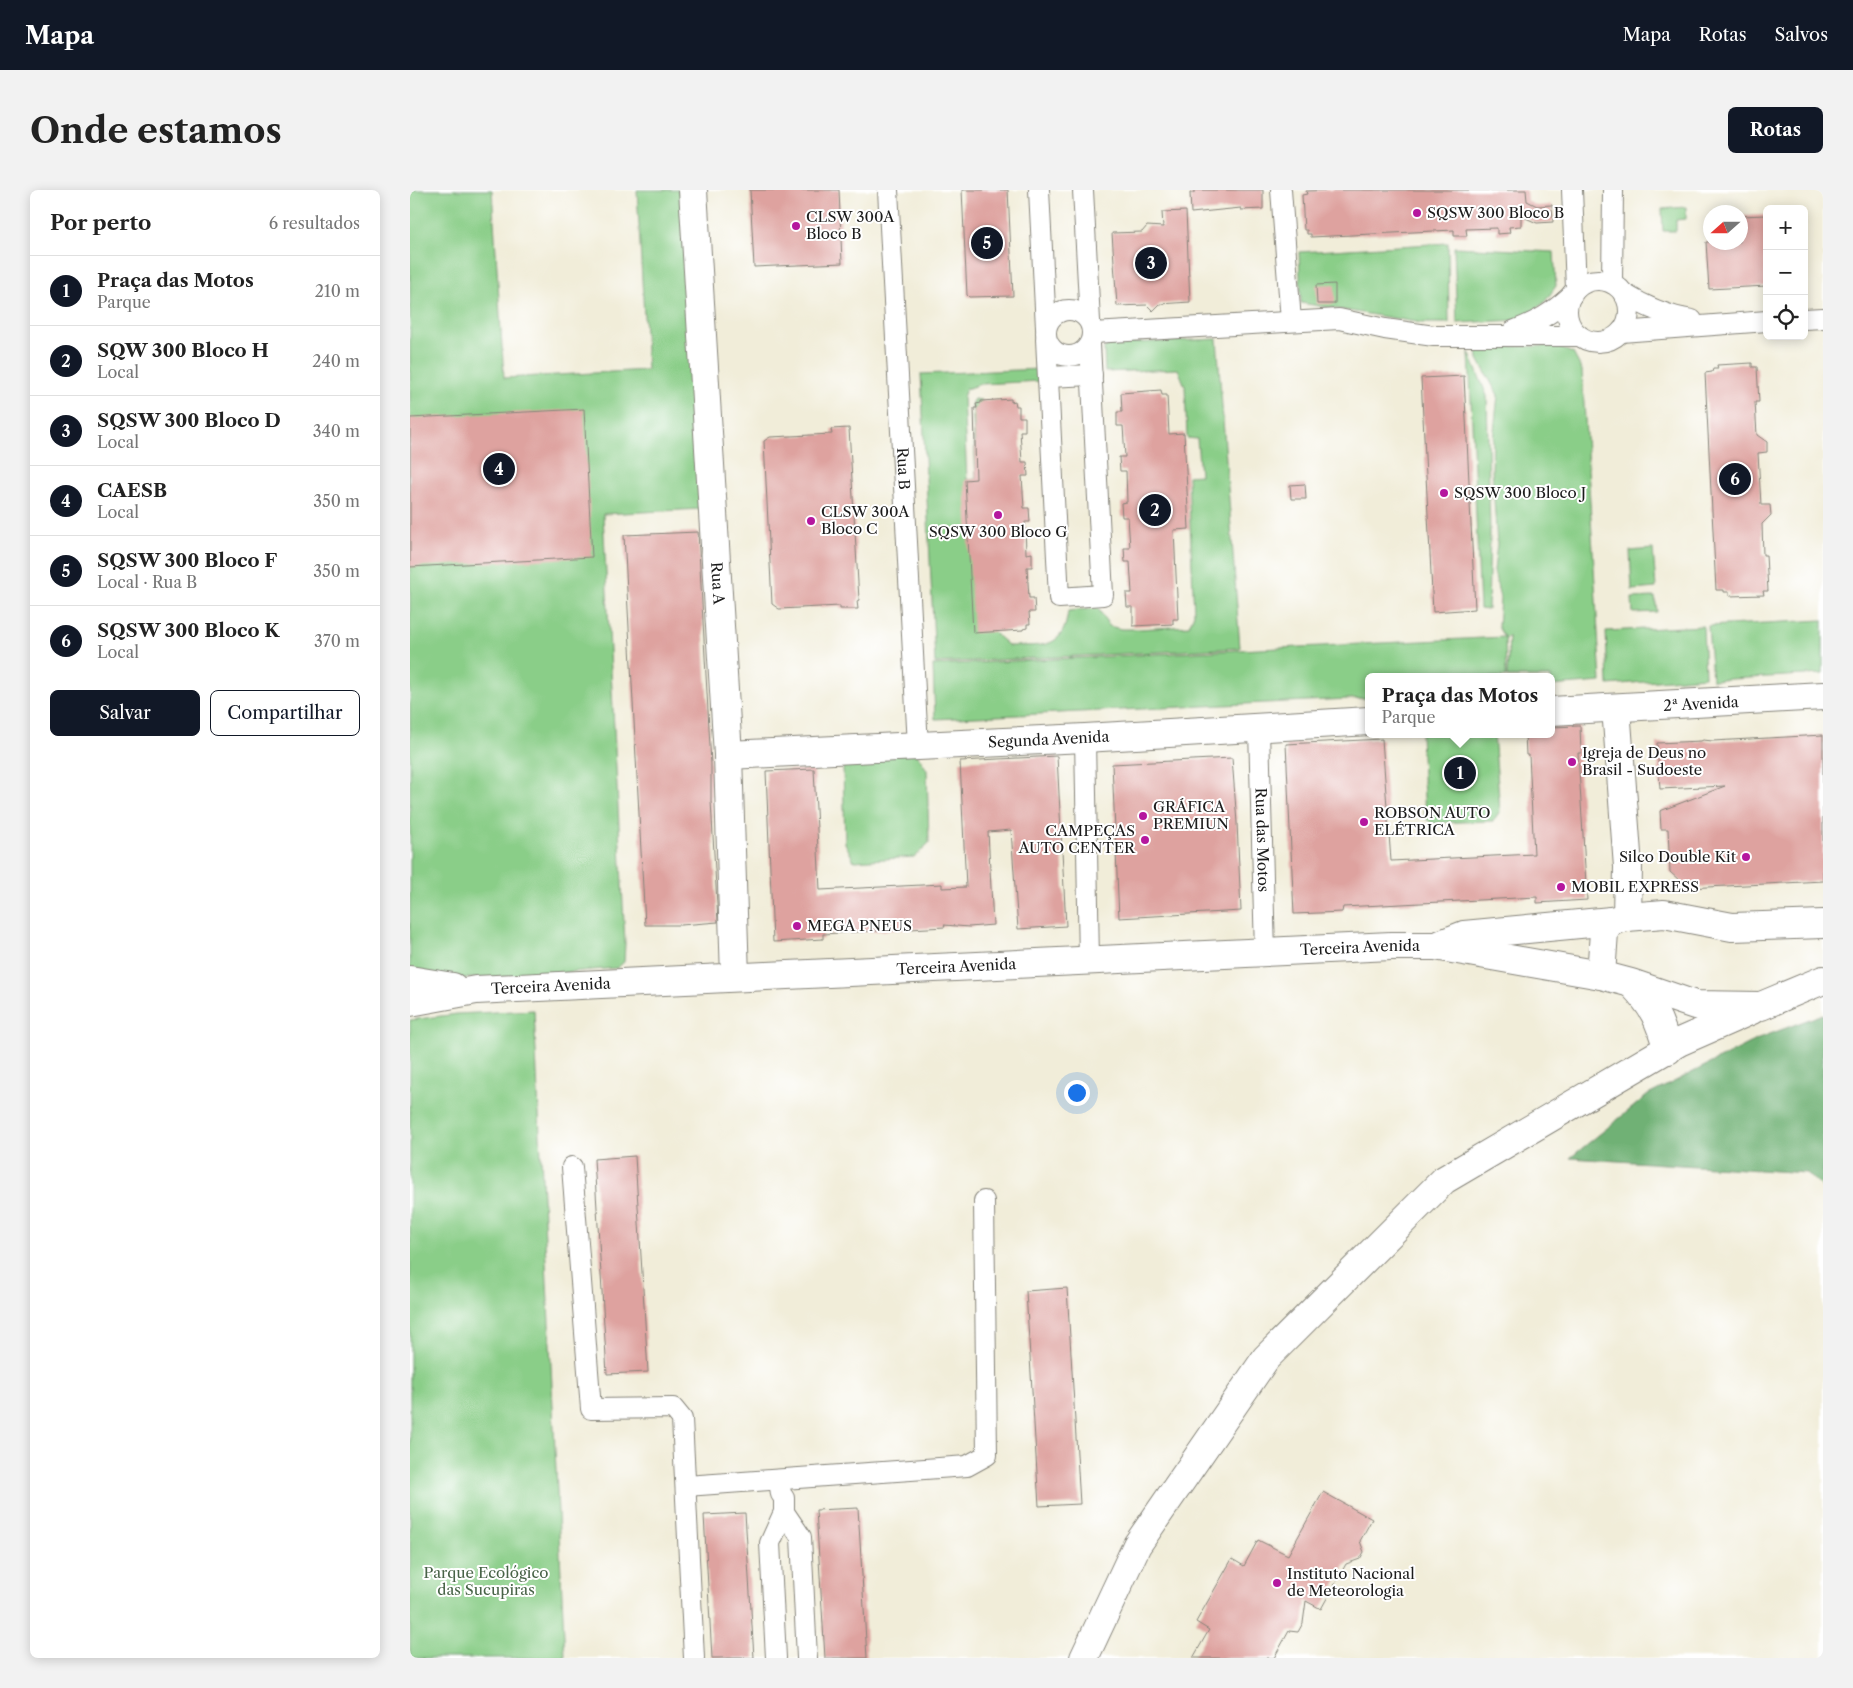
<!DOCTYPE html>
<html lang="pt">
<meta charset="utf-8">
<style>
body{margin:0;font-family:"Libre Caslon Text",serif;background:#f2f2f2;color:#222}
.controls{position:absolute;right:15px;top:15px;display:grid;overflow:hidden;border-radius:8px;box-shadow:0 2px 12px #0003}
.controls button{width:45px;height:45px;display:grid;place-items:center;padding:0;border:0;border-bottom:1px solid #e0e0e0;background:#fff;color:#222;font:25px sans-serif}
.compass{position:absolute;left:1293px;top:15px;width:45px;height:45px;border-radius:50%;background:#fff;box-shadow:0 2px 12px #0003;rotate:249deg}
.you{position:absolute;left:666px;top:902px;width:18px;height:18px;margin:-12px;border:4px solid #fff;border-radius:50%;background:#1a73e8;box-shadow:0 0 0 8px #1a73e833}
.badge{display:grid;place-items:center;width:32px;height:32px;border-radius:50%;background:#111827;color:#fff;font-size:16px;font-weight:700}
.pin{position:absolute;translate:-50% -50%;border:2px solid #fff;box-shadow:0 1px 5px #0006}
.popup{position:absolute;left:955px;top:483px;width:190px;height:65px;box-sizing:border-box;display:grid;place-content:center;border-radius:8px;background:#fff;filter:drop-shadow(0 1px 4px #0005);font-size:16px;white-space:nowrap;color:#767676}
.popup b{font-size:19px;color:#222}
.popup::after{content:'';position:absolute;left:50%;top:100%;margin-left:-10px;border:10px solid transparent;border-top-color:#fff}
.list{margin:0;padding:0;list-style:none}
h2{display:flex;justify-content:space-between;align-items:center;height:65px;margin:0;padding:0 20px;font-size:21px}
h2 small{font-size:16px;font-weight:400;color:#767676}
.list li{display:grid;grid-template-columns:32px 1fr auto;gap:15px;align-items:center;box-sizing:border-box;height:70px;padding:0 20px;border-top:1px solid #e0e0e0}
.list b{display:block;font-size:19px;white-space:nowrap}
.list p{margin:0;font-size:16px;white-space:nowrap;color:#767676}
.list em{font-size:16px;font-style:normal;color:#767676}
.actions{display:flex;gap:10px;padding:15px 20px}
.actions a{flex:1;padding:11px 0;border:1px solid #111827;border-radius:8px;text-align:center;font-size:18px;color:#111827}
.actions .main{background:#111827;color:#fff}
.icon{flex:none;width:28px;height:28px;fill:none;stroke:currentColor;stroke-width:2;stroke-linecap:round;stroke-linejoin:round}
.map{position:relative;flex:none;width:1413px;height:1468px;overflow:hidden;border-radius:8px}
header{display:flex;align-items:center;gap:30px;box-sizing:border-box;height:70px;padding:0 25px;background:#111827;color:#fff}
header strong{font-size:24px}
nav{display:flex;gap:28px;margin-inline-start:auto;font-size:18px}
.intro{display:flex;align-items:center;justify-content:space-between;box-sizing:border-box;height:120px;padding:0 30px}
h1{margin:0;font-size:35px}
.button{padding:12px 22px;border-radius:8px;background:#111827;color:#fff;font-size:18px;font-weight:700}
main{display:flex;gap:30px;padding:0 30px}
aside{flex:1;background:#fff;border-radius:8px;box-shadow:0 2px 12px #0003}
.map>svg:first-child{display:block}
.green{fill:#8ace88;stroke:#537552}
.forest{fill:#6fb174;stroke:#466648}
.building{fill:#dea29f}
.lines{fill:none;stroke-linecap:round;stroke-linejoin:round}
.street-casing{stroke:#86847a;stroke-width:22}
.secondary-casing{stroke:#86847a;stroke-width:30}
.street{stroke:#fff;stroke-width:20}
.secondary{stroke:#fff;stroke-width:28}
.poi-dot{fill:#b5179e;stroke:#fff;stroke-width:2}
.labels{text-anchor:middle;stroke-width:4;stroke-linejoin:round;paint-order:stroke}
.poi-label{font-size:15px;fill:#1c1c1c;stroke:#fff;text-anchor:start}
.street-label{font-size:15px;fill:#1c1c1c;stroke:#fff}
.park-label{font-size:15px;fill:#486347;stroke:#fff}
</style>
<header>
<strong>Mapa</strong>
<nav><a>Mapa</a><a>Rotas</a><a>Salvos</a></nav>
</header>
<div class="intro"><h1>Onde estamos</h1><a class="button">Rotas</a></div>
<main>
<aside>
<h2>Por perto<small>6 resultados</small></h2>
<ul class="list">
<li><span class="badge">1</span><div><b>Praça das Motos</b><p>Parque</p></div><em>210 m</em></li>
<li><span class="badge">2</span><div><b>SQW 300 Bloco H</b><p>Local</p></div><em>240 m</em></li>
<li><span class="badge">3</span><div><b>SQSW 300 Bloco D</b><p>Local</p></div><em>340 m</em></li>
<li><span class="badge">4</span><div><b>CAESB</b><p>Local</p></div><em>350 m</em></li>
<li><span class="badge">5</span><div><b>SQSW 300 Bloco F</b><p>Local · Rua B</p></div><em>350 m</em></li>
<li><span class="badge">6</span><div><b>SQSW 300 Bloco K</b><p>Local</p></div><em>370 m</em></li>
</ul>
<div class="actions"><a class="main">Salvar</a><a>Compartilhar</a></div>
</aside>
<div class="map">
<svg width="1413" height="1468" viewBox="0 0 1413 1468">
<rect width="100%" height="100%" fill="#fff"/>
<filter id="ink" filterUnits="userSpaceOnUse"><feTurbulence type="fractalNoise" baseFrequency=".02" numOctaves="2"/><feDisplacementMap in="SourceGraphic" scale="10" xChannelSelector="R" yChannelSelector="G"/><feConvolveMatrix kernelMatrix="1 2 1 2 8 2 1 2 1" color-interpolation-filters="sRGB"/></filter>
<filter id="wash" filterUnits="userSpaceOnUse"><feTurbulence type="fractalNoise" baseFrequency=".0096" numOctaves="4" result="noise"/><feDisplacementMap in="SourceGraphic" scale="20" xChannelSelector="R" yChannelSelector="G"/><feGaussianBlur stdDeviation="1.12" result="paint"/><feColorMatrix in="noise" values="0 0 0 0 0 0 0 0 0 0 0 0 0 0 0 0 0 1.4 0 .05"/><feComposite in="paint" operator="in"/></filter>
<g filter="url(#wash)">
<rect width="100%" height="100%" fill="#f1edd9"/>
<path class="green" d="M0 0H82L94 188 237 180 227 0H275L291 319 193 324 215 753 214 772 207 778C139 783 69 793 0 786Z
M1276 17V29L1266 30V41H1253L1252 19Z
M1038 53 1039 133H1012L891 113 889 62Z
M1044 57 1144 62 1146 96 1134 113 1109 130 1047 133Z
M807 149 830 458 525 473 511 184 631 179 632 191 570 194 556 199 553 207 557 290 566 289 562 212 564 209 571 210 582 441 599 456C631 455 654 461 658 421L688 418 699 436 711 439H728L779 436 784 424 778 286 790 285 787 249 777 248 775 196 768 179 695 182 694 158 699 154Z
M1144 156 1163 163 1172 180 1191 492 1141 496V487H1097L1099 447H1095L1096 487H959V508L525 529 523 475 1094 447 1088 437 1090 408 1084 381 1087 354 1082 279 1083 250 1088 205 1068 169 1067 157Z
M1059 162 1077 206 1080 343 1078 420 1070 419Z
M1243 359 1246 398 1222 400 1220 361Z
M1245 407 1247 422 1223 423 1222 408Z
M1413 430V484L1302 490 1298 436Z
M1293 436 1295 487 1198 495 1196 441Z
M1011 544H1084L1090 621 1083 631 1022 633 1015 628Z
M507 564 517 580 519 653 504 667 444 671 435 653 433 578 439 568Z
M124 820 155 1468H0V830L47 824Z"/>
<path class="forest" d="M1413 824V999L1397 983 1160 968 1238 905 1352 847Z"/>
<g id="blocks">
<path class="building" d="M340 0H429L432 73 344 77Z
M552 0H598L603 106 559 107 557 105Z
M784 0H853V19L831 20V18L781 23 780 3H784Z
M926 0H1116L1117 11 1127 16 1142 15 1143 32 1127 33 1111 26V36L1099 37 1100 43 1087 44V38L1056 39 1057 46H1044V40L901 47V44H897V40H894L892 5 897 4 896 1Z
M776 21 780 112 750 114 743 121 737 115 707 116 702 43 732 42 737 36 753 37 752 22Z
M1357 25V96L1299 99 1296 52H1330V26Z
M925 94V114H907L906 95Z
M1342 173V177H1347L1349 212H1345L1347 245 1357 252V262L1348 263 1351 315H1360L1361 325 1352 334 1353 365H1356L1358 401H1353L1354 405 1319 406V402H1314V400H1306L1295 183 1302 182 1303 179H1308L1307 175Z
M1054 186 1065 419 1023 422 1011 188Z
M751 200 752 205H757L759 244 774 243 779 339 764 340 768 429H763V434L723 436V417H717L716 403H722L720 372H715L714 358H720L718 327H712L711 313 717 312 716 281H710L709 267H715L713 236H707V222H712L711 203Z
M601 209V212L605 211 606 216H609V227H615V241H610L612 272H617L618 286H612L614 318H619L620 332H615L616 364 622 363V377H617L619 408H624L625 422H619L620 434H617V438L613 439V440L563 443 555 290 566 289 564 218H567L566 214 571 213V211Z
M174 219 182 367 0 377V228Z
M439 238 449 410 447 411 448 419H430V416L369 419 362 414 354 251 360 247 422 244 421 239Z
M895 294 896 309H881L880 295Z
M288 342 301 574V611L308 732 271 735H235L214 345Z
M1170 536 1171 563H1168L1177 710 1127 713V707L933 717 932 722 884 724 876 554 972 549 981 671 1124 664 1119 565H1116L1115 544H1141V537Z
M1413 545V691L1278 698 1260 682 1258 639H1251L1250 621 1315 596 1250 599 1247 553 1291 551 1293 550 1303 551Z
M647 566 656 736 608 739 601 640 578 642 583 735 559 737 534 735 535 737 413 744V749L363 752 356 581 404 579 410 700 532 694V698L556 697 550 571Z
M822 568 827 633 831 721 709 728 702 574Z
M225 966 238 1182 197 1184 184 969Z
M657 1098 670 1314 629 1316 616 1101Z
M913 1302 962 1329 950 1351 954 1362 950 1369 936 1374 911 1419 896 1411 893 1433 888 1442 879 1441 864 1468H783L799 1440 786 1432 822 1369 834 1376 848 1350 878 1365Z
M448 1318 457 1468H415L406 1320Z
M335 1323 344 1468H302L294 1325Z"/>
</g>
</g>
<g filter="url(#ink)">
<use href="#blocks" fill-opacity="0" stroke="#86847a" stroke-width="1"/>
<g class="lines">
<g class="street-casing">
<g id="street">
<path id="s1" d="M478 0 508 556"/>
<path d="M629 0 636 138"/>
<path d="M673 0 680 131"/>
<path d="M871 0 881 131"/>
<path d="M1162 0 1166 99"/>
<circle cx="1188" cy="121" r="31"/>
<path d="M1202 93 1203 0"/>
<path d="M1213 103C1235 117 1256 126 1282 130"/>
<circle cx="659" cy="143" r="23"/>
<path d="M1394 129 1413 128"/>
<path d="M1103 141C1129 131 1141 124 1162 105"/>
<path d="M1211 142 1357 131"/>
<path d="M683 143 929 129 975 139 1024 146H1170"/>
<path d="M636 149 649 408 693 405 680 154"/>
<path d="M638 187 682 185"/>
<path id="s2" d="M849 539 855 763"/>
<path d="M675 548 679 771"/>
<path d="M162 977 181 1219 263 1218 272 1229 284 1468"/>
<path d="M276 1296 557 1276 577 1265 574 1011"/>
<path d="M374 1322 391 1347 397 1468"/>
<path d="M366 1468 360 1353 374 1322V1308L371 1304 369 1290"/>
</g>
</g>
<g class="secondary-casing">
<g id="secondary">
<path id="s3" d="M283 0 318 565 325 787"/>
<path d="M1206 518 1218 677 1217 727"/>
<path d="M1141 521 1413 506"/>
<path id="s4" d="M318 565 675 548 959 531"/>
<path d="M1031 754 1054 745 1201 731 1217 727 1254 724 1322 737 1413 734"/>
<path d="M1191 785 1194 742 1201 731"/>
<path d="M0 790 43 797"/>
<path d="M1222 794C1244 817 1249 829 1258 860"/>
<path id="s5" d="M0 812 66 800 981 756H1025L1191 785 1221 793 1285 815 1351 816 1413 790"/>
<path d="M674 1468 727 1355 856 1168 1034 990 1269 852 1342 820"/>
</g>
</g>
<use href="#street" class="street"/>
<use href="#secondary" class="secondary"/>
</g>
</g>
<g class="poi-dot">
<circle cx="1007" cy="23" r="5"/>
<circle cx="386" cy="36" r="5"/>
<circle cx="1034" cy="303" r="5"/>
<circle cx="588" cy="325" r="5"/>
<circle cx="401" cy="331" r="5"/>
<circle cx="1162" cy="572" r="5"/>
<circle cx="733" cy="626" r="5"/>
<circle cx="954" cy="632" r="5"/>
<circle cx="735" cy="650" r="5"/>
<circle cx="1336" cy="667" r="5"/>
<circle cx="1151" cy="697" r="5"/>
<circle cx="387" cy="736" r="5"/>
<circle cx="867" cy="1393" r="5"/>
</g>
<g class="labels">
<g class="poi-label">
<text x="1017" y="28">SQSW 300 Bloco B</text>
<text x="396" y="32">CLSW 300A<tspan x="396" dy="17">Bloco B</tspan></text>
<text x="1044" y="308">SQSW 300 Bloco J</text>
<text x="411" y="327">CLSW 300A<tspan x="411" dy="17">Bloco C</tspan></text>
<text x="588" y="347" text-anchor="middle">SQSW 300 Bloco G</text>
<text x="1172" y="568">Igreja de Deus no<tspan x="1172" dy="17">Brasil - Sudoeste</tspan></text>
<text x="743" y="622">GRÁFICA<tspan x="743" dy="17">PREMIUN</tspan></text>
<text x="964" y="628">ROBSON AUTO<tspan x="964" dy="17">ELÉTRICA</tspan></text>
<text x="725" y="646" text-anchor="end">CAMPEÇAS<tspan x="725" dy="17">AUTO CENTER</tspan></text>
<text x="1326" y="672" text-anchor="end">Silco Double Kit</text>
<text x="1161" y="702">MOBIL EXPRESS</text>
<text x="397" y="741">MEGA PNEUS</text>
<text x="877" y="1389">Instituto Nacional<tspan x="877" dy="17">de Meteorologia</tspan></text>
</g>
<g class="street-label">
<text dy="5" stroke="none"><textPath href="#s1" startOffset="279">Rua B</textPath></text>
<text dy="5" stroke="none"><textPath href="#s3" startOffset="394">Rua A</textPath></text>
<text transform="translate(1291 514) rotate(-3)" y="5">2ª Avenida</text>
<text dy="5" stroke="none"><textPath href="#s4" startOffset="321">Segunda Avenida</textPath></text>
<text dy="5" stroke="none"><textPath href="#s2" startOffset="111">Rua das Motos</textPath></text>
<text dy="5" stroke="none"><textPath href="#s5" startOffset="952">Terceira Avenida</textPath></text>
<text dy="5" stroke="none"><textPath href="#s5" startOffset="548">Terceira Avenida</textPath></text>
<text dy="5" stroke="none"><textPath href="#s5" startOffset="142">Terceira Avenida</textPath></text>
</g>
<g class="park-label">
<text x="76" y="1388">Parque Ecológico<tspan x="76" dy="17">das Sucupiras</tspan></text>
</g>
</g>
</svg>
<div class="controls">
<button>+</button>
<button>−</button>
<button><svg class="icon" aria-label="locate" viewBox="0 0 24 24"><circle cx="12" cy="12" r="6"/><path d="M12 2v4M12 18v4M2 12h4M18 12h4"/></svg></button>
</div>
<svg class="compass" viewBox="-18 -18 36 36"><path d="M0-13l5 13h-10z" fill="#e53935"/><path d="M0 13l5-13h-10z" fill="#767676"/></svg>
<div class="you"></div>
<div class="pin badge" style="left:1050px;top:583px">1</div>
<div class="popup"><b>Praça das Motos</b>Parque</div>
<div class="pin badge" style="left:745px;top:320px">2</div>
<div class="pin badge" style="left:741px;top:73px">3</div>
<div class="pin badge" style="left:89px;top:279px">4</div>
<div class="pin badge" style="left:577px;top:53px">5</div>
<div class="pin badge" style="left:1325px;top:289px">6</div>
</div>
</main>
